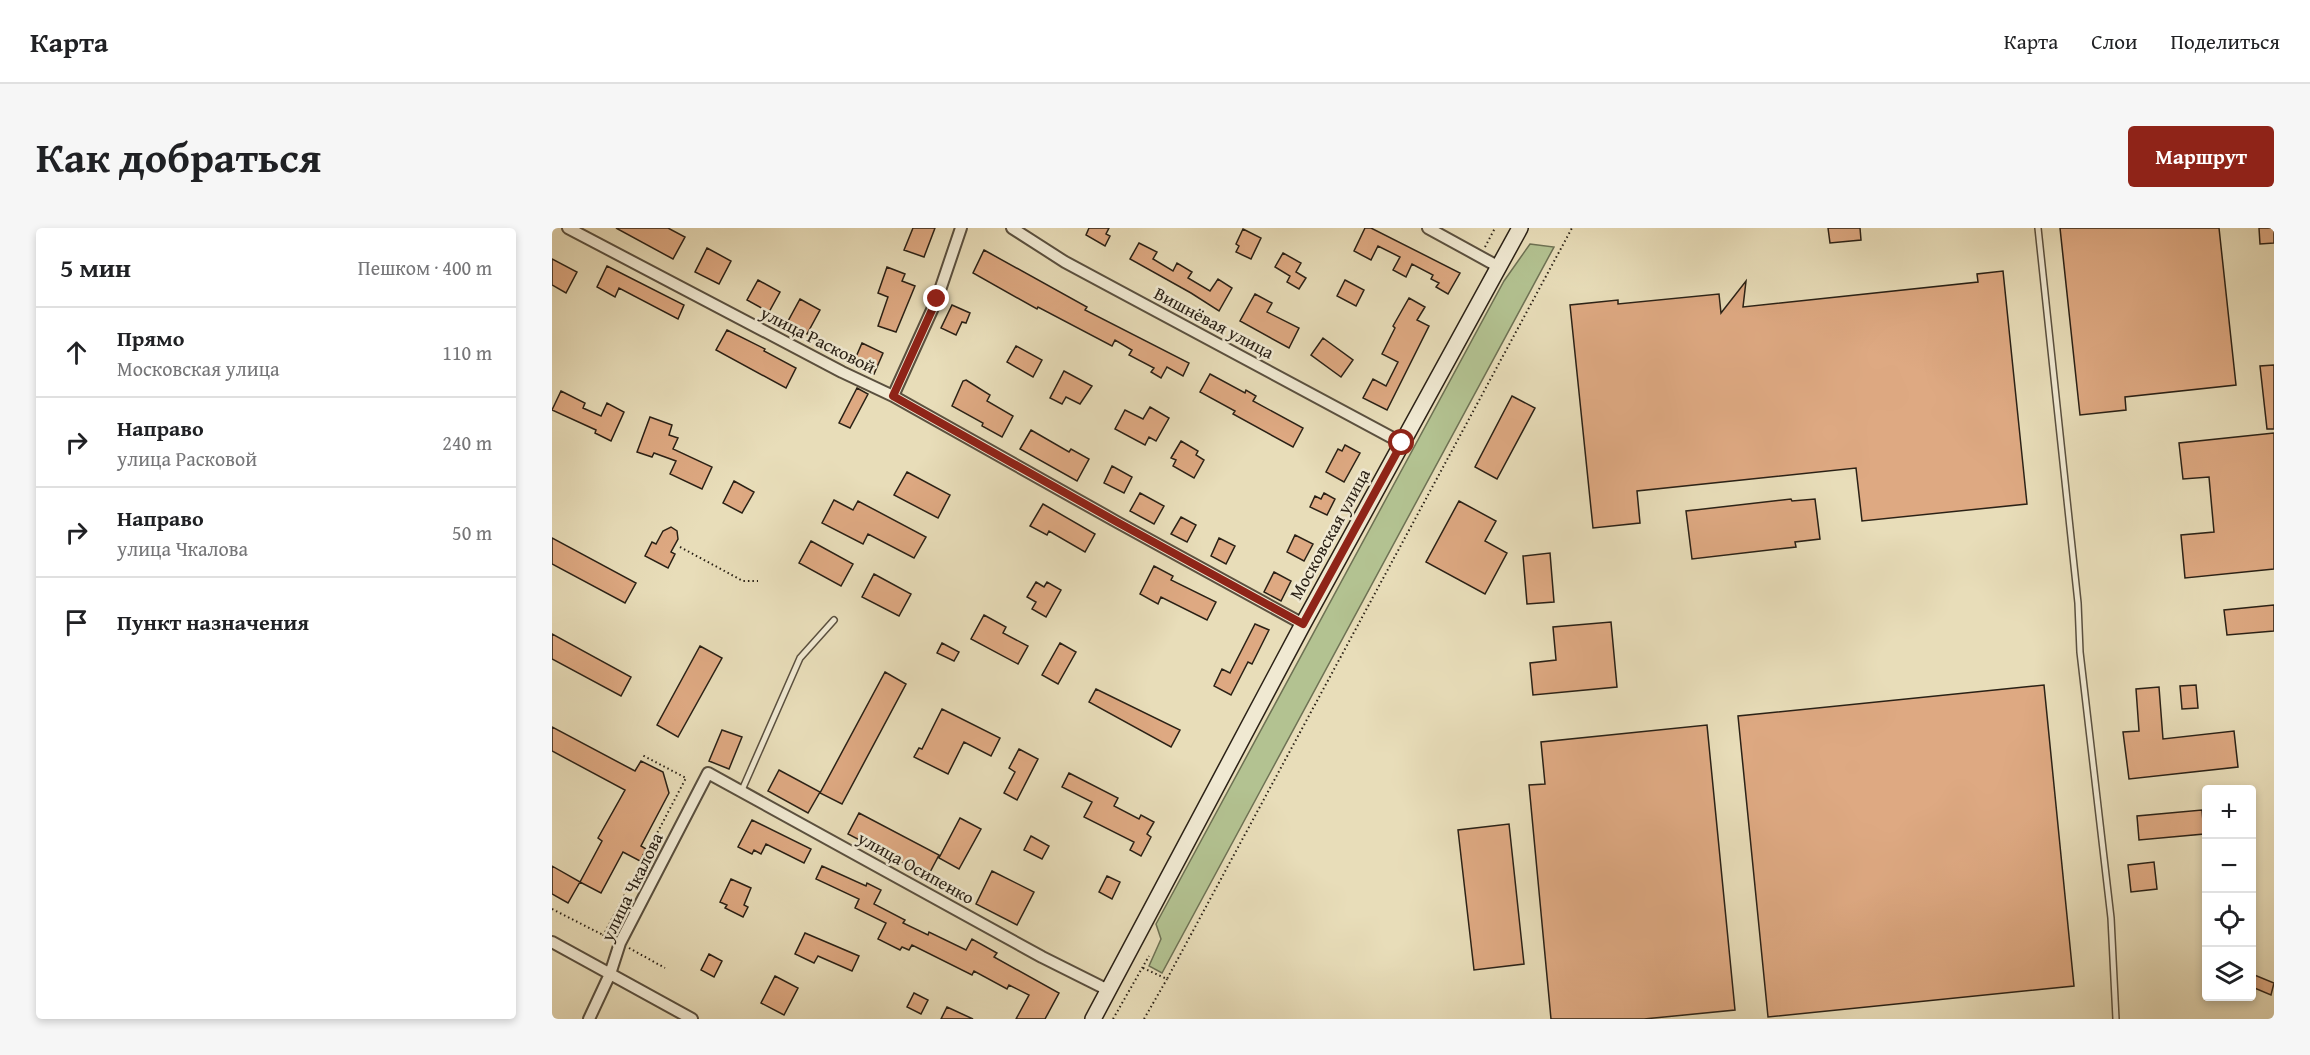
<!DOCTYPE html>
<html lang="ru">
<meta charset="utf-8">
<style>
body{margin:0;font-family:"Gentium Book Plus",serif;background:#f6f6f6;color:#202124}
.controls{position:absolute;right:18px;bottom:18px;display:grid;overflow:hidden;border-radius:6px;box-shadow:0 3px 9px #0003}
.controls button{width:54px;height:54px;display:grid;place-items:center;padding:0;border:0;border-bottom:2px solid #e0e0e0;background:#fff;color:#202124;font:30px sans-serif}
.stop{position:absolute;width:18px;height:18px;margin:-14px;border:4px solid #8f2418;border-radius:50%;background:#fff}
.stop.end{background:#8f2418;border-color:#fff;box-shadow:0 2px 6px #0008}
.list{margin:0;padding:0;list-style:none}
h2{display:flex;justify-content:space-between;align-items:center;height:78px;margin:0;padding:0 24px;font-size:26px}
h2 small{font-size:20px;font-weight:400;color:#757577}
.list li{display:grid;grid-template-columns:39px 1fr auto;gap:18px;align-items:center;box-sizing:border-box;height:90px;padding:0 24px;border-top:2px solid #e0e0e0}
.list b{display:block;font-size:22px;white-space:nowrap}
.list p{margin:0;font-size:20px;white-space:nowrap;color:#757577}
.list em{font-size:20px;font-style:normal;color:#757577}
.icon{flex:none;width:33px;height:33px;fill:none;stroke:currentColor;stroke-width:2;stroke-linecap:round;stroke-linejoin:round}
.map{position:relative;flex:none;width:1722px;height:791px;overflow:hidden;border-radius:6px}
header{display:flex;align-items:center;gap:36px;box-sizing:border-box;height:84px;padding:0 30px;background:#fff;border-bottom:2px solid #e0e0e0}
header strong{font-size:28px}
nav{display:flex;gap:33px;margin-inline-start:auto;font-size:21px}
.intro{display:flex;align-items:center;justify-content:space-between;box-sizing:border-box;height:144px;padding:0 36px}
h1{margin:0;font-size:42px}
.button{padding:15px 27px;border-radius:6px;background:#8f2418;color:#fff;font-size:21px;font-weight:700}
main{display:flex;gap:36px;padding:0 36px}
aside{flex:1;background:#fff;border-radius:6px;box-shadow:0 3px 9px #0003}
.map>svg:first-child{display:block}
.green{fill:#b3c291;stroke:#6e7254;stroke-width:1.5}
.building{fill:#dea982;stroke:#2a2116;stroke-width:1.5}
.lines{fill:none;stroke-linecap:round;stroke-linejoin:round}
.lane-casing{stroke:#5a503f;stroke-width:8}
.street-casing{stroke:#5a503f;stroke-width:14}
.secondary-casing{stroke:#2a2116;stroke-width:18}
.path{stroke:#2a2116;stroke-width:2;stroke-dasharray:1.5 3;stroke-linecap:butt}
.lane{stroke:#f0e9d2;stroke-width:5}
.street{stroke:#f0e9d2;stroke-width:10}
.secondary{stroke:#f0e9d2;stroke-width:15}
.route{stroke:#8f2418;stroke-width:8}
.labels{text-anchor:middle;stroke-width:5;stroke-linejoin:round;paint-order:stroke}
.street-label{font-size:18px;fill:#2a2116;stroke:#f0e9d2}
</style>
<header>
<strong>Карта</strong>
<nav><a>Карта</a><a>Слои</a><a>Поделиться</a></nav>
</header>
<div class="intro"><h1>Как добраться</h1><a class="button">Маршрут</a></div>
<main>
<aside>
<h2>5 мин<small>Пешком · 400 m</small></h2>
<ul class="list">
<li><svg class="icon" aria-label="ahead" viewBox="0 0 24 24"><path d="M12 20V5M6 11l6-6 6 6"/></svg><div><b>Прямо</b><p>Московская улица</p></div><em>110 m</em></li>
<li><svg class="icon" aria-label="right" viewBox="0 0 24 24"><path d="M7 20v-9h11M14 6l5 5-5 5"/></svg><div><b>Направо</b><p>улица Расковой</p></div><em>240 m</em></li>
<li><svg class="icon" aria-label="right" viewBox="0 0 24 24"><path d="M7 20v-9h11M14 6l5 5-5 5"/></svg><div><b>Направо</b><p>улица Чкалова</p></div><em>50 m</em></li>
<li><svg class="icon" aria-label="arrive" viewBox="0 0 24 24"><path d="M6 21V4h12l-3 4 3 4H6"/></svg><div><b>Пункт назначения</b></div></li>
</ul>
</aside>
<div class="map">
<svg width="1722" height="791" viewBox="0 0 1722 791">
<rect width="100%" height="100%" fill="#e8ddb9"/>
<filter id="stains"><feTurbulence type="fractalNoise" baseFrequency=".00333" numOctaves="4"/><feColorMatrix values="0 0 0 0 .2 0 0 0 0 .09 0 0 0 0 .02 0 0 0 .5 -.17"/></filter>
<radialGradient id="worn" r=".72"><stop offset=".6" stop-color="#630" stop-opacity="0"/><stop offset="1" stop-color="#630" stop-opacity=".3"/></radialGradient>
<path class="green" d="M978 16 1002 19 610 745 597 738 609 711 604 696 952 53Z"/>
<path class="building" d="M64 0H116L133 9 121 31Z
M361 0H383L372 29 352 22Z
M537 0H557L554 6 558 8 553 18 534 7Z
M813 0H819L908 45 896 66 884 59 887 55 879 51 881 47 860 36 854 49 841 42 848 29 826 18 819 32 802 23Z
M1276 0H1308L1309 12 1278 15Z
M1508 0H1667L1684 157 1573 169 1574 182 1528 187Z
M1707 0H1722V15L1708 16Z
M691 1 709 10 699 31 684 24 687 18 684 16Z
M587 15 605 24 601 31 621 43 625 35 640 44 636 50 658 63 666 51 680 60 667 83 639 65 578 31Z
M155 20 179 33 167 56 143 44Z
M432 22 535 79 533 82 637 135 631 148 615 139 609 150 599 144 602 140 577 127 580 122 563 112 560 118 486 79 485 81 421 45Z
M731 25 749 35 744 44 754 50 747 61 735 54 738 48 723 39Z
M0 31 25 44 14 65 0 57Z
M55 38 132 77 126 91 67 60 63 69 45 59Z
M335 39 353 46 350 53 363 58 344 104 326 98 336 69 326 65Z
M1451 43 1475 276 1310 293 1304 240 1085 263 1088 295 1041 300 1018 77 1066 72V76L1167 66 1169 85 1194 53 1191 79 1426 54 1425 46Z
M206 52 228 64 217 84 195 72Z
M793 52 812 62 804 78 785 68Z
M703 66 720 75 715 84 747 100 737 120 688 93Z
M857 70 873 79 865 92 877 98 835 182 811 170 821 151 834 158 846 134 830 126 843 100 841 98Z
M248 71 268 82 255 106 235 95Z
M400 77 418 85 414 95 410 94 404 107 389 100Z
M175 102 213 121 212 123 244 140 234 160 164 122Z
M771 110 801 132 789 149 759 127Z
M310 115 331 125 322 146 301 136Z
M464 118 490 132 481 149 455 134Z
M1722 137V201H1715L1708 138Z
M512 143 540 158 528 176 514 169 510 176 498 170Z
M658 146 693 165 694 162 704 168 701 173 751 200 741 219 681 186 683 183 648 164Z
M414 152 438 167 435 173 461 188 450 209 430 198 431 195 400 178 411 153Z
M305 160 316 166 298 200 287 195Z
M9 163 33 175 31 180 49 188 55 175 72 184 59 213 43 205 44 202 0 182Z
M960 168 983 180 945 251 923 239Z
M598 179 617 190 604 213 597 209 593 217 563 201 573 182 591 191Z
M98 189 120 197 117 207 126 210 121 221 160 239 150 261 118 246 124 233 102 225 100 229 85 224Z
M479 202 517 224 519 221 537 231 525 253 468 221Z
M1722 205V341L1633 350 1629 307 1662 304 1657 249 1631 251 1627 215Z
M629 213 646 223 644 227 652 232 642 250 621 238 624 232 619 230Z
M793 217 808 225 792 254 774 244 786 221 790 223Z
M560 238 580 249 572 265 552 255Z
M355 244 398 267 386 290 342 267Z
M182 253 202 264 190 285 171 275Z
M588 265 612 278 602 296 578 283Z
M772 265 783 271 775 287 758 279 763 268 769 271Z
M1239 271 1240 273 1263 271 1268 311 1243 314 1244 319 1140 331 1134 283Z
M282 272 301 282 306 273 374 309 362 330 316 306 311 316 270 295Z
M907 273 944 293 933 313 955 325 933 366 874 334Z
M491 276 543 306 533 324 497 303 495 307 478 298Z
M629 289 644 297 635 314 619 306Z
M119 299 125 303 126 311 119 324 123 326 116 340 93 328 100 314 104 316 111 303Z
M743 307 761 316 752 333 735 324Z
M0 310 84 355 73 375 0 336Z
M667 310 683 318 674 336 659 328Z
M259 313 301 336 289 358 247 335Z
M998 325 1002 374 975 376 971 328Z
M602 338 621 348 619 352 664 374 655 392 609 369 606 376 588 366Z
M722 344 739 353 729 373 712 364Z
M322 346 359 366 347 388 310 369Z
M484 354 492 359 495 354 509 362 494 389 480 381 484 374 475 369Z
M1722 377V403L1675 407 1672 382Z
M432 387 454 399 451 405 476 418 466 436 419 411Z
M1059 394 1065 459 981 467 978 435 1004 432 1001 399Z
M703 396 717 402 700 436 696 434 679 467 662 458 670 441 678 445Z
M0 406 79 449 69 468 0 431Z
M390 415 407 424 402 433 385 425Z
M508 415 524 424 506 456 490 447Z
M148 418 170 430 126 509 105 497Z
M333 444 354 456 290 576 268 565Z
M1492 457 1522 758 1216 789 1186 488Z
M1644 457 1646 480 1630 481 1628 458Z
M1607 459 1611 511 1682 503 1686 539 1577 551 1571 504 1587 503 1584 461Z
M544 461 628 502 619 519 537 474Z
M390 481 448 510 439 528 412 514 396 546 362 529 367 520 370 521Z
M1155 497 1183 782 1092 791H999L977 557 993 556 989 514Z
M0 499 83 543 89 533 111 544 117 565 89 618 94 621 88 633 71 624 49 665 28 654 16 675 0 666V638L28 654 50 613 46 610 73 562 0 523Z
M170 502 190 509 177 541 157 533Z
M467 521 486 531 465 572 452 565 463 544 457 540Z
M227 542 268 564 256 585 216 563Z
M517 545 566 570 562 578 587 591 589 587 602 594 595 606 599 609 589 628 578 622 582 614 532 589 540 574 510 559Z
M1650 582 1652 606 1587 612 1585 588Z
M307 585 387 627 376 648 296 606Z
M408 590 429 601 407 641 387 630Z
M200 592 259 621 252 635 214 616 209 626 202 622 200 626 186 619Z
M957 596 972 736 922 742 906 602Z
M479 608 497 618 490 631 472 622Z
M1602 634 1605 661 1579 664 1576 637Z
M270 638 314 658 315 655 329 662 322 676 353 692 351 695 376 707 377 704 414 722 420 711 445 725 442 729 507 765 493 791H464L477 767 457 757 455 761 422 743 420 747 360 717 357 722 350 719 348 722 326 711 334 695 303 680 307 671 264 651Z
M440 643 482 664 465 697 424 676Z
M555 648 568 654 560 671 547 664Z
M179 651 199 660 192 677 196 679 191 689 173 680 175 677 168 674Z
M253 705 307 728 300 743 266 728 262 735 243 726Z
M157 726 170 733 162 749 149 742Z
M1700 746 1722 755 1719 767 1700 759Z
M223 748 246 760 232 787 209 775Z
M362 765 376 772 369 786 355 779Z
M395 779 421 791H389Z"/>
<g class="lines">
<g class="lane-casing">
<path id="lane" d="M1486 0 1526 375 1528 424 1559 690 1564 791
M190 562 248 430 282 392"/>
</g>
<g class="street-casing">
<path id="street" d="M16 0 290 144 341 168 565 294 751 396
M460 0 513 34 850 215
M876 0 947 39
M341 168 385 71 409 0
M0 714 140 791
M37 791 58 746 68 715 156 545 490 729 556 762"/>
</g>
<g class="secondary-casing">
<path id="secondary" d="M541 791 751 396 968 0"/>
</g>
<path class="path" d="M933 19 943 0
M128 319 191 353H206
M0 681 59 711
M51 708 134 550 90 527
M77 720 113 740
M591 740 615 751 1020 0
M561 791 597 728
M592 791 615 751"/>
<use href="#lane" class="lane"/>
<use href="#street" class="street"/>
<use href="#secondary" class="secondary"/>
</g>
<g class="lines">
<path class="route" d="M385 71 341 168 565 294 751 396 850 215"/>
</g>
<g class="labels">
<g class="street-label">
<text transform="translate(662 95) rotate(28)" y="6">Вишнёвая улица</text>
<text transform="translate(266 112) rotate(27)" y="6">улица Расковой</text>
<text transform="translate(778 306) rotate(-61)" y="6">Московская улица</text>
<text transform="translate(364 640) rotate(29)" y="6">улица Осипенко</text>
<text transform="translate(80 659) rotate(-64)" y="6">улица Чкалова</text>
</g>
</g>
<rect width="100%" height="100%" filter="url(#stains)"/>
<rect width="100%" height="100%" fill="url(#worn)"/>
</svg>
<div class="controls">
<button>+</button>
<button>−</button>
<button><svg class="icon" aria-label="locate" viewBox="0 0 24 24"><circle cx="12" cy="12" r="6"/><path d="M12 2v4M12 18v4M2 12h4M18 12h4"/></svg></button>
<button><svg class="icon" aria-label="layers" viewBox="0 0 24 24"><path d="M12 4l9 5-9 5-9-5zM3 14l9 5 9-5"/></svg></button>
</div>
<div class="stop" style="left:850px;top:215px"></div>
<div class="stop end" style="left:385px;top:71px"></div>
</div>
</main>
